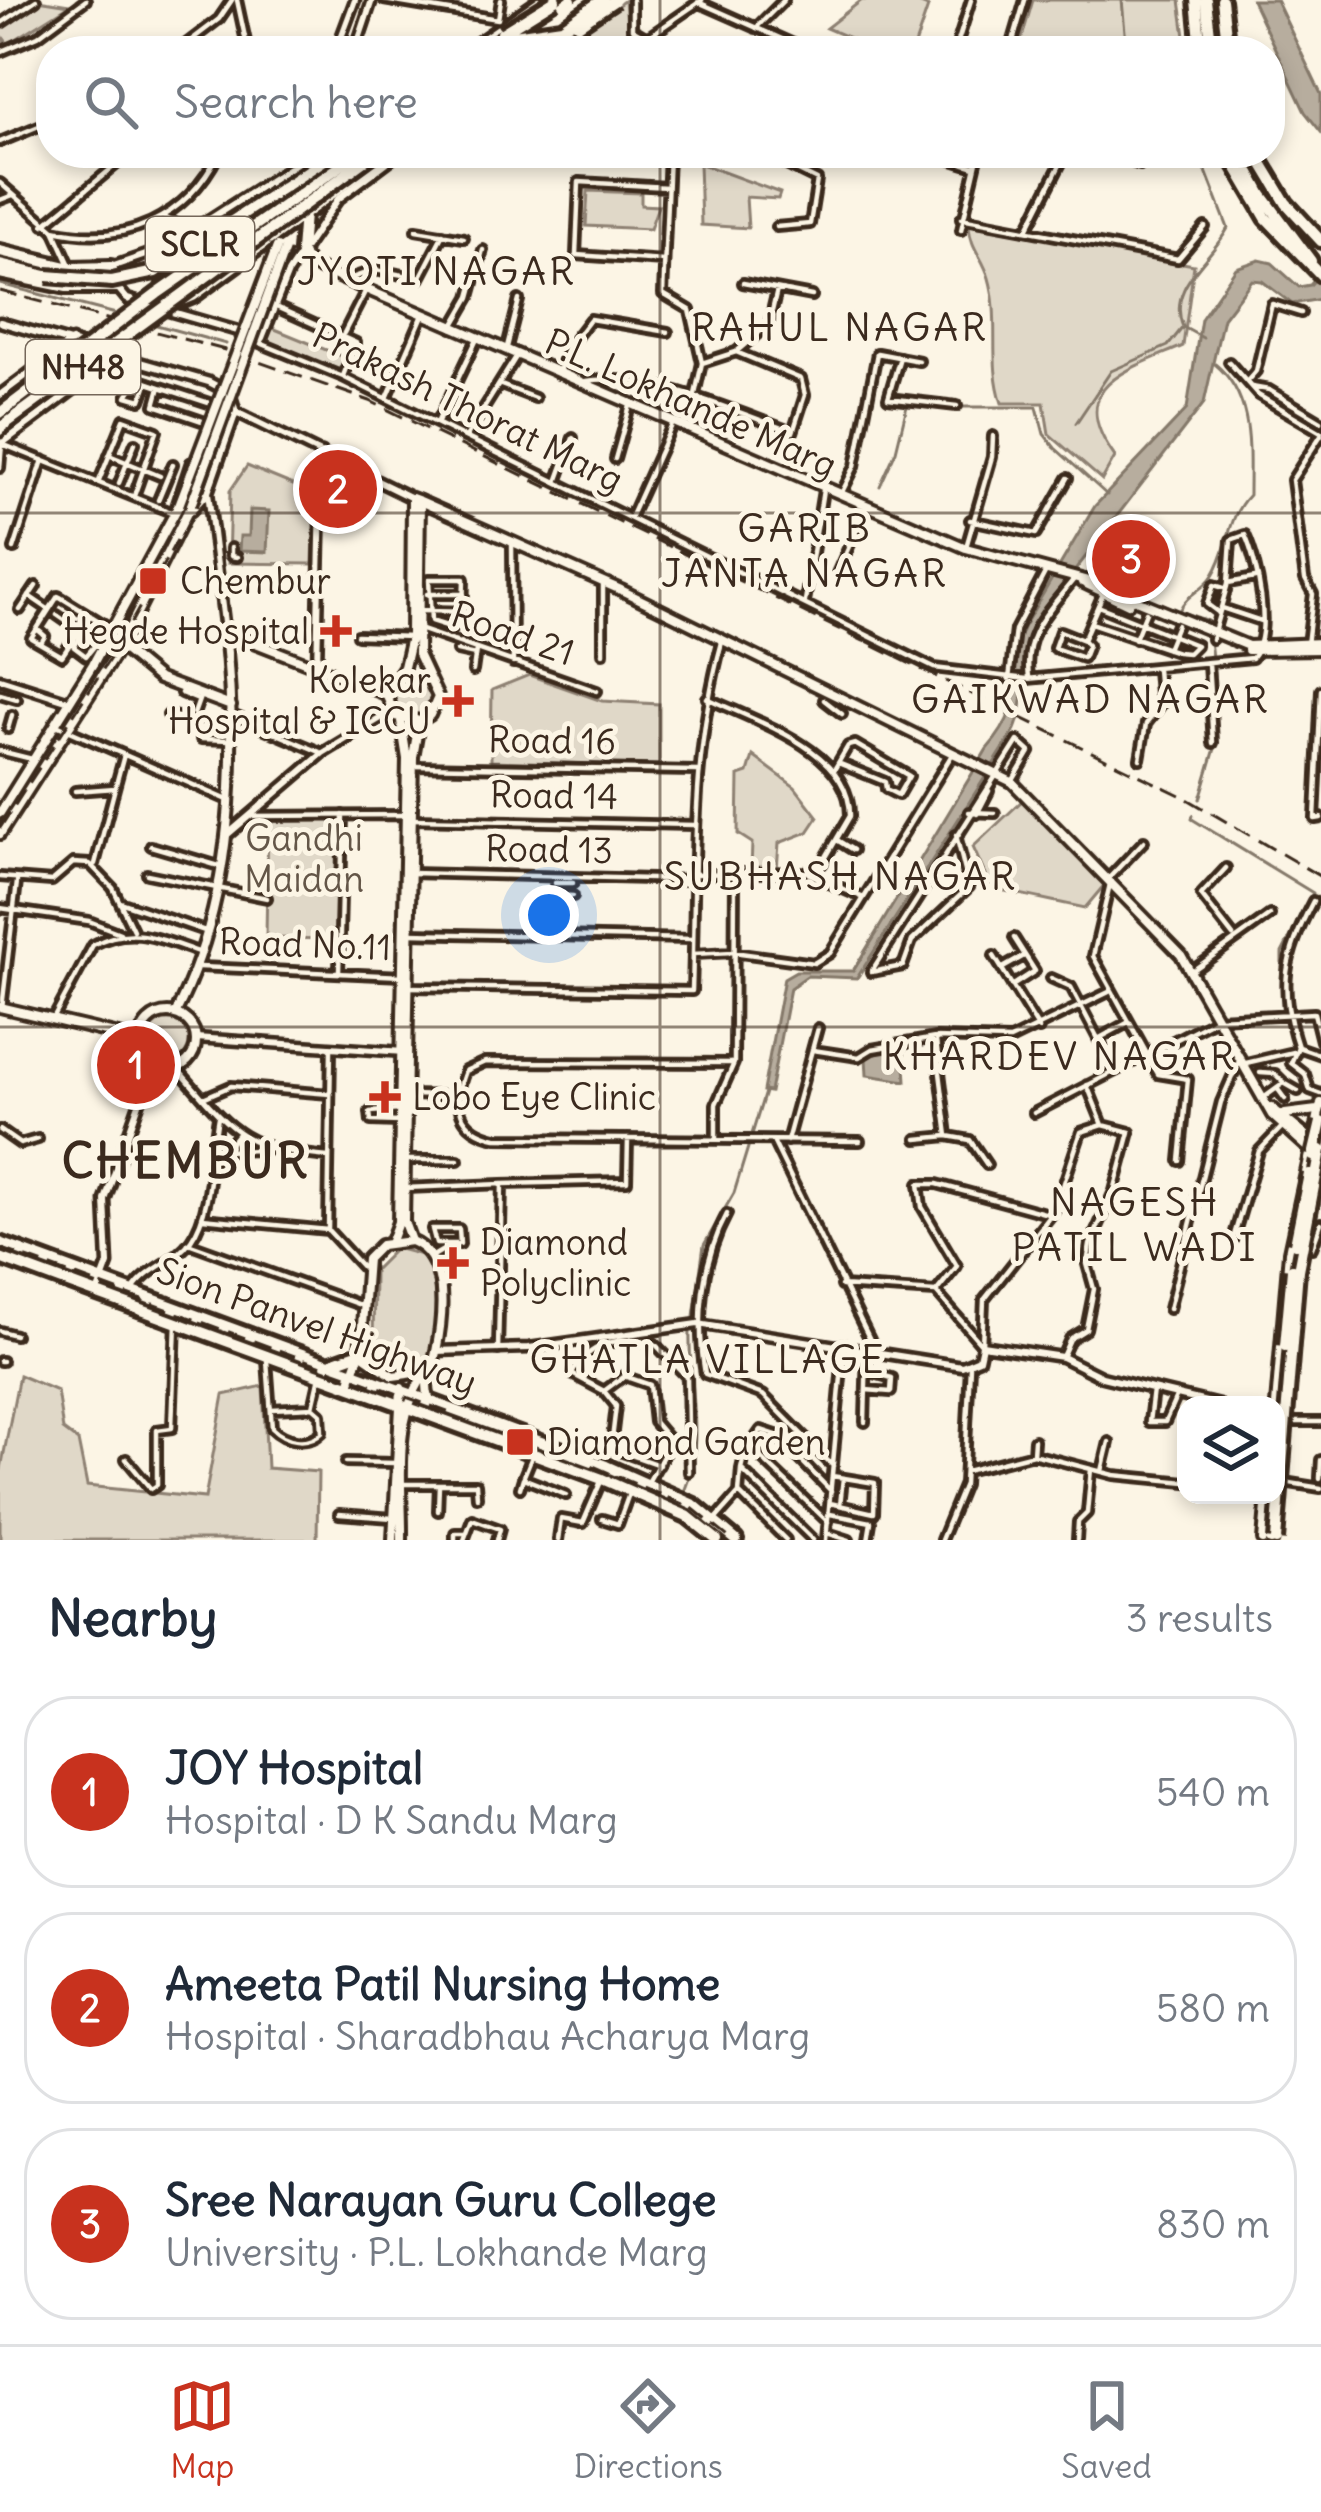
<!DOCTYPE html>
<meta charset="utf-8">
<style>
body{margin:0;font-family:Delius,sans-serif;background:#f2f2f3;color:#1f2937}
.controls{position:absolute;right:36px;bottom:36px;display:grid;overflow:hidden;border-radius:24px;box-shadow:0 6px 18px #0003}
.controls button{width:108px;height:108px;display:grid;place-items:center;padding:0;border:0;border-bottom:3px solid #e0e1e3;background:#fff;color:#1f2937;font:60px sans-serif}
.you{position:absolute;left:549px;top:915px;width:42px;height:42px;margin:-30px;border:9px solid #fff;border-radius:50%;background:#1a73e8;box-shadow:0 0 0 18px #1a73e833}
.badge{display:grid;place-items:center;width:78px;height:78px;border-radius:50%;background:#c8321e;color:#fff;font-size:39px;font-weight:700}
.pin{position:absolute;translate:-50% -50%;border:6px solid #fff;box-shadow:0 3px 12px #0006}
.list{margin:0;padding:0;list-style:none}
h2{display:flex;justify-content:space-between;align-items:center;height:156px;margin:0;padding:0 48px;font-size:51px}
h2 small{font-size:39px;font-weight:400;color:#747a83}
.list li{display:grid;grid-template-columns:78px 1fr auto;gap:36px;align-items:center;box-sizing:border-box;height:192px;margin:0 24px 24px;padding:0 24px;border:3px solid #e0e1e3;border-radius:48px}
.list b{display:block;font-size:45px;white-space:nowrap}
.list p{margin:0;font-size:39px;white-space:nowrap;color:#747a83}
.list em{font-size:39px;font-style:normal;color:#747a83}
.icon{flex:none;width:66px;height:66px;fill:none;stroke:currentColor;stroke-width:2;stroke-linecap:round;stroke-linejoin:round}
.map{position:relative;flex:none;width:1321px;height:1540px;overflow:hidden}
.search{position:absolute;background:#fff;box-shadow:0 6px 18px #0003;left:36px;right:36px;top:36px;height:132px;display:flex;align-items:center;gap:30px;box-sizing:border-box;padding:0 42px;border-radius:48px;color:#747a83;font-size:45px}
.sheet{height:804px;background:#fff}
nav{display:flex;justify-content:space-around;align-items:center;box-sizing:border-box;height:168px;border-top:3px solid #e0e1e3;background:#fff;font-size:33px;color:#747a83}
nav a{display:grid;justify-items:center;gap:6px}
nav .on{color:#c8321e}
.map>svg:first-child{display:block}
.green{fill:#e0d8c8;stroke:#8e8173;stroke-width:3}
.water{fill:#b7ad9e;stroke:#85796b;stroke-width:3}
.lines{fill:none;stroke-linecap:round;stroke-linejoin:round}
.stream{stroke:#85796b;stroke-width:3}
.minor-casing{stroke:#3b2a1e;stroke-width:14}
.tertiary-casing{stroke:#3b2a1e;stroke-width:15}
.secondary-casing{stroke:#3b2a1e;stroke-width:16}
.trunk-casing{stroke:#3b2a1e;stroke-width:20}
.motorway-casing{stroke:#3b2a1e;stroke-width:20}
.minor{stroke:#fcf5e5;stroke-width:4.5}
.tertiary{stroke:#fcf5e5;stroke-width:6}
.secondary{stroke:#fcf5e5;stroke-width:8}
.trunk{stroke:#fcf5e5;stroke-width:10}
.motorway{stroke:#fcf5e5;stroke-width:10}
.rail{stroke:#3b2a1e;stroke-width:3;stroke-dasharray:18 9;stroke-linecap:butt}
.secondary-bridge-casing{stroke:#3b2a1e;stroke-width:16;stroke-linecap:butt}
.trunk-bridge-casing{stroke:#3b2a1e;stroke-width:20;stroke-linecap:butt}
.motorway-bridge-casing{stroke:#3b2a1e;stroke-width:20;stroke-linecap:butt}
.secondary-bridge{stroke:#fcf5e5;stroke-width:8}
.trunk-bridge{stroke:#fcf5e5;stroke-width:10}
.motorway-bridge{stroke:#fcf5e5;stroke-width:10}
.grid{fill:none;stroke:#3b2a1e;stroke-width:3;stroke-opacity:0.55}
.poi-dot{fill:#c8321e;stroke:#fcf5e5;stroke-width:4.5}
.labels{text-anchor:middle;stroke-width:10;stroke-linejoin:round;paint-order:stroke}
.shield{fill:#fcf5e5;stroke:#75675a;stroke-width:3}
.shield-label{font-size:33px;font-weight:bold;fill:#3b2a1e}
.street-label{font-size:36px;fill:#3b2a1e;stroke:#fcf5e5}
.poi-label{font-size:36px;fill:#3b2a1e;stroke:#fcf5e5;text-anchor:start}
.park-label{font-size:36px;fill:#645648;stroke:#fcf5e5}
.neighbourhood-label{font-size:39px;letter-spacing:3px;fill:#3b2a1e;stroke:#fcf5e5}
.district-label{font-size:48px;font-weight:bold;letter-spacing:3px;fill:#3b2a1e;stroke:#fcf5e5}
</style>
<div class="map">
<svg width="1321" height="1540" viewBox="0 0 1321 1540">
<rect width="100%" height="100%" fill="#fcf5e5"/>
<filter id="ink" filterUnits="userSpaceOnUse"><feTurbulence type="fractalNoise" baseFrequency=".00833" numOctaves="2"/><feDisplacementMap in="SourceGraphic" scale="24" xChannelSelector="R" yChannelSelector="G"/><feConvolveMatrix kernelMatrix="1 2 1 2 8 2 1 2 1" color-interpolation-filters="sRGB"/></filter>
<g filter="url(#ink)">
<path class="green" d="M38 0 70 5 8 44 2 36 7 48 0 51V29Z
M625 0 629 51H554Z
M862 0H911L928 7 913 51H880L826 28Z
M1033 0H1180L1187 51H1018Z
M699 163 780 193 778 199 746 197 748 228 701 225Z
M588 191 641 193V205L658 206 650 229 586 226Z
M969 225 1194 265 1183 346C1125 371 1064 386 1115 457L1102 480 1049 434 1044 403H1002C988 362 1001 319 989 278 983 257 970 248 969 225Z
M270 327 346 358 339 373 265 341Z
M247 466 315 494 313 564 228 563 230 491Z
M390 696a22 22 0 1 1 44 0a22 22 0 1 1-44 0Z
M529 675 602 701 659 704V766L491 761 492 690Z
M753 756 795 787 818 817 808 832 779 843 777 870 751 869 752 843 738 834 739 776 748 773Z
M1024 799 1106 883 1085 908 991 888 973 847Z
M268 819 341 820 339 939 266 938Z
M147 1041a21 21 0 1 1 42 0a21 21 0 1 1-42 0Z
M396 1248 425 1256C441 1280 438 1344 422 1367L404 1373 381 1364 373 1350 374 1270Z
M19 1375 57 1391 63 1430 78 1441 87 1486 205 1498 224 1395 263 1386 267 1468 318 1472 317 1540H0V1474Z"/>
<path class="water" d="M1252 0H1276L1321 94V132L1305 112Z
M1259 260 1272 263 1299 287 1310 285 1321 273V299L1292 304 1262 281 1252 280 1223 318 1204 403 1033 625C1017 659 1030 696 1014 732L857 978 807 976 790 988 770 1092 763 1091 784 978 796 971H853L987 749C1033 697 1000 679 1024 626L1095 506 1187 409 1201 319 1236 268Z
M250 510 269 511 267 552 239 551 240 536H249Z
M887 1049 904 1050 906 1081 867 1075 866 1057Z"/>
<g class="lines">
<path class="stream" d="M1122 0 1126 43 1142 51
M1199 153 1228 228C1211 261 1166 286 1183 327L1203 338
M0 284 120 315
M153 324 226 344
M955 407H1037L1044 434 1055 448 1107 495
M1076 423 1111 371 1168 346 1183 327
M880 486 896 451 907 406H939
M1209 628 1208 621 1179 611C1186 594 1204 590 1213 575 1230 548 1226 519 1249 495 1249 447 1254 396 1215 364
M1210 640 1212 658
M1200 799 1216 745 1213 667
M1193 815 1192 819 1313 893 1282 953V1007
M853 971 877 933
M694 1316 704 1245 734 1193 765 1092
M684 1492C706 1440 688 1385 690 1330"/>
<g class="minor-casing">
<path id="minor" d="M237 0 248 51
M384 0 498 19 501 0
M632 0V29L669 51
M698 2 809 51
M0 24 36 0
M756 28 784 0
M644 40 702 0
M177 51 219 19 232 0
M955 51 971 0
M1010 51 1025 0
M0 52 38 36 86 0
M0 142 51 121
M762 153 817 180 810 224 776 227
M930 153 975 167
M1105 153 1140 165 1158 153
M669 155 663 294 690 310 702 363 694 399
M0 183 54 230 69 263
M0 200 13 195
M163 217 190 231
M961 218 1178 259 1205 227
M44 225 130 153
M54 230C125 246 186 219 219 153
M416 230 464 238
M961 230 979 153
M1027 230 1066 153
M664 261 576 255 579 182 667 187
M346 280 375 270 420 278 443 234
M743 283 812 296
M274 306 356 343 343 376
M452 328 470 297 483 250
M344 333 366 290
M262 338 260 343 343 377 934 668 1027 679 1252 658C1274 634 1257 561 1245 535L1231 540 1228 583
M507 347 519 300
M736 352 769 324 777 290
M900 357 888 398 957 406
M1229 362 1258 395 1321 432
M558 374 567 349 590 319 668 332
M1249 379 1256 371 1272 304 1301 313
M586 381C645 371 736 412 793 432L805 395 801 379 736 352 702 363
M147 383 141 400 127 396 137 380H139L160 387
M501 385 535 398
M1252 387 1269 390 1321 421
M387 398 423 315
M438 421 477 339
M208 423 155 405 160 387 215 405
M466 437 516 357
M109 455 160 476
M615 459 630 406
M0 468 2 444 171 512
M99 481 124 419 157 431 134 496
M557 482 573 438
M119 483 135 443
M842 492 855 466 877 353 919 361
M158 500 173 464
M630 518 672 425
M970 520 1036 534 1068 478
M512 543 513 663
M966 547 992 457 993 436
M231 548V556L237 557
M14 549 43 460
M835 578 866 508
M427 594H464
M29 596 48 609
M805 602 823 490
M1222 608 1261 621
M20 610 36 586
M417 611C433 611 448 611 463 612L464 579H429L431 621 453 628
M1219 613 1207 604 1214 585 1224 588
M57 615 80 631
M90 615 62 656 31 638 58 596 60 597 112 629
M1091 623 1177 652 1188 653 1196 645 1098 606
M416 628 597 691
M38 630 45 636 41 643
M357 635 411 637
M81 636 74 647 86 656 96 644
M1135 639 1146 612
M1212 639 1228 583 1255 578
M1083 640 1088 645 1083 658 1054 648 1060 631 1083 640 1103 594
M1307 645 1313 594 1305 579 1292 480 1321 435
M1167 649 1177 625
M457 651 475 655
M603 653V582
M1208 663 1213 743
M473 671 476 650
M1029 677C1023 632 1048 612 1074 579
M1009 679 1015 630 1046 571
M1321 690 1315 819 1321 818
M181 693 198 700
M0 694 17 699
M824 700 842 714
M194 714 200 697
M168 715 192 720
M232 715 320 752
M54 724 230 801
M229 726 201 727V739L232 740
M8 729 12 715
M0 751 32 759
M1140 759 1146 724 1160 706 1157 669
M414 766 697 771
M834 770 848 746 855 744 909 776 898 795 886 789 885 782 838 763
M75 791 115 788 124 755
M969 812 995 813
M977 814 989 791
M251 816 407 815
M412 819 694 825
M956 835 969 887 912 941 903 966 871 972 1018 741 1030 752 1012 782
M837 840 853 850
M151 846 219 866
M95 864 115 788
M1226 868 1201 895 1233 936
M410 873 692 880
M147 874 267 898
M693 874 806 872 822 864 850 816C851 750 756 722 707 698
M809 874 864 898
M0 877 52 881 73 863 90 864 113 888 133 930
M1108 879 1144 841
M555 883H573
M1110 884 1093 956 1158 1074 1188 1079 1180 1161
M555 895 573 896
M1313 901C1284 956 1278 987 1298 1047L1291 1063 1305 1074 1310 1090 1321 1094
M120 902 205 931
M0 908 89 921 120 933
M410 933 692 939
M693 954 733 952 814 963 830 953 953 753
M994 956 1039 1029
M199 967 403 976
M1003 968 1024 956
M1192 971 1270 915
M339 972 343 815
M1051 978 1071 987 1115 1071
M1012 986 1035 971 1014 938
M408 987 692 991C696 872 690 758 722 642
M2 1008 17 882
M53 1019 93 945C132 923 162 940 201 953
M1098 1039 1129 1022
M1298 1047 1321 1055
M331 1049 328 1230 363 1268
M813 1050 859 1057 872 1049 935 1038 1010 1040 1111 991
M734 1063 485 1062 465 1071C452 1104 458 1130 496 1138L860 1141
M1246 1063 1293 1052
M176 1067C232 1131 239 1148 328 1157
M1260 1073 1275 1074 1284 1083
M1087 1085 1103 1125
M1277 1088 1285 1099
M407 1095 455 1096
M203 1098 231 1086 330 1094
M1262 1099 1284 1083 1298 1091
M1034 1113 1218 1018 1314 1013 1321 1041
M400 1122 371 1121 370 1112 400 1110
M0 1130 20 1144 38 1139
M238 1134 224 1151 268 1150
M948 1136 970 1140 987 1165
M917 1139 948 1136 936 1041
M716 1140V1104L734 1063 735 875
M787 1141 818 1028
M774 1143 874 1348
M405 1160H458
M405 1188 502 1184
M727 1214C701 1262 696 1321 705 1374L763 1395 833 1466
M202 1218 328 1230
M432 1229H459L460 1244H436Z
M1233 1239 1259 1151 1283 1126
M188 1243 360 1305
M1312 1248 1321 1223
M433 1256 450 1246
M841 1286 936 1292
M133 1290C148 1267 176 1262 191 1240 213 1209 211 1153 218 1117
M1169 1309 1221 1102 1239 1061
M0 1331 15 1335
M982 1345 984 1300 1055 1210 1081 1132 1103 1125 1130 1132 1114 1191 1090 1245 1087 1264 1094 1289 1086 1329 1070 1339 1062 1357
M982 1345 936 1292 957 1266 922 1207 919 1184H937L1048 1214
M498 1350 502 1184 627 1181 628 1139
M267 1360 272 1428C285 1441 308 1446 322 1432L321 1414 313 1407 320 1376
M0 1361H2
M866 1390 891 1392 892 1378 867 1371
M1153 1390 1149 1422H1165L1177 1395
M604 1391 616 1406 611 1448 659 1465
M271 1409 313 1407
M865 1422 867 1347
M1290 1422H1321
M747 1450 761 1430 776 1435 831 1491
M1033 1454 1034 1440
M126 1459 151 1489 157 1485V1430L172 1428 176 1322
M346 1462 395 1463
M741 1469 745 1452H755L828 1522
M966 1471 1033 1454 1114 1475 1186 1482
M1102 1471 1109 1442
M524 1476 533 1454
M1320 1478 1321 1460
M1284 1482 1321 1488
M400 1484H476L477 1497
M647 1484 671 1442 654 1422 650 1385 624 1376 604 1391 572 1374C588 1343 622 1334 655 1344L687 1377 689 1472
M520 1488 523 1478 566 1495
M830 1503 874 1513 875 1483 832 1476
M840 1505 843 1478
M438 1511 439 1484
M339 1514 393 1518
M830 1514 871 1522 868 1540
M602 1519 618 1524 630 1491
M715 1520 739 1493
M827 1533 849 1540
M455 1540V1533H466
M464 1540 472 1519 500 1529 497 1540
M558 1540 561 1519 583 1523 602 1479
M786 1540 739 1493 741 1469 813 1540
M826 1540 844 1344
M941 1540 964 1484 970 1366
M1077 1540 1078 1522 1087 1513 1091 1469"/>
</g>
<g class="tertiary-casing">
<path id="tertiary" d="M336 51 355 0
M355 51 372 0
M465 51 539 0
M539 51 579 24
M111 267 163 249 313 153
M117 287 127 299 262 338 288 273 338 199 399 153
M0 322 209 382 230 393 236 412
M0 395 72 341
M236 412 412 498
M0 445 117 357
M208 492 225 631
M191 511 208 492 236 412
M173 517 191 463
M317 667 322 453
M0 679 69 701
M227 835 323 753 391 712
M196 1038 404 1052
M98 1291 108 1264 105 1200 153 1064
M436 1351 529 1348 698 1324 962 1366 979 1359 982 1345 1062 1357 1102 1377 1219 1405"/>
</g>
<g class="secondary-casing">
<path id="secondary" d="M301 251 310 265 966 548 1092 582 1248 646 1321 643
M420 501 418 654 438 697 430 715 420 721 395 716 386 694 404 667 411 637 412 498 420 501 621 590 1012 782 1181 955 1272 1115 1314 1153
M1082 582 1128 604
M118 645 159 679 231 706
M1248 650 1321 649
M0 813 93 664 179 505
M0 834 120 647 191 505
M0 1007 140 1040
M140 1041a28 28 0 1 1 56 0a28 28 0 1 1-56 0Z
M175 1014C234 900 238 757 225 631L386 694
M1272 1108 1311 1140
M1285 1114 1317 1110
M391 1241 398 1222 399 1172 407 759 401 721
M411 1241 404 1222 405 1160 413 757 419 723
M360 1353 393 1376 422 1372
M349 1385 360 1353 367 1259 381 1245 411 1241C450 1257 443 1317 436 1352 433 1369 423 1379 429 1398
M1276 1405 1289 1252 1321 1103
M393 1540 401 1388
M402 1540C403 1483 390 1415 429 1369
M1263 1540 1267 1495"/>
</g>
<g class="trunk-casing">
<path id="trunk" d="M1196 0 1201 51
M1206 0 1212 51
M1222 0 1228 51
M501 51 571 0
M517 51 586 0
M1228 153 1266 218 1321 275
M1239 153 1262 195 1311 261
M1256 153 1286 203 1321 241
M0 251 71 268 111 267 117 287H67L0 273
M301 251 304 214
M0 265 47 276
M163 287 346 153
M169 306 193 296 387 153
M0 1243 606 1466 694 1505 736 1540
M0 1258 602 1479 687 1516 717 1540
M332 1363 360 1353"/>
</g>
<g class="motorway-casing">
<path id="motorway" d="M1271 1540 1274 1495"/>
</g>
<use href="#minor" class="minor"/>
<use href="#tertiary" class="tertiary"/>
<use href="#secondary" class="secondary"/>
<use href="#trunk" class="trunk"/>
<use href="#motorway" class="motorway"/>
<path class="rail" d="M0 291 225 350 370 401 1184 797 1321 877
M0 828 118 646 177 540
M0 1248 450 1413
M593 1466 692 1508 732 1540"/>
<g class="secondary-bridge-casing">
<path id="secondary-bridge" d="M179 505 277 247
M191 505 285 249"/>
</g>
<g class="trunk-bridge-casing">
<path id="trunk-bridge" d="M578 25 615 0
M502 33 555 0
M483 51 507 36 562 28 602 0
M47 276 112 281 155 272 335 153
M0 413 157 294 359 153
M0 428 375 153"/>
</g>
<g class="motorway-bridge-casing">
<path id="motorway-bridge" d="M1313 1156 1321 1122
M1295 1244 1309 1174
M1285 1346 1292 1269
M1276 1540 1298 1270 1321 1150"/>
</g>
<use href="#secondary-bridge" class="secondary-bridge"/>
<use href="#trunk-bridge" class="trunk-bridge"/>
<use href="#motorway-bridge" class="motorway-bridge"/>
</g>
</g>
<path class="grid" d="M660 0V51M660 153V1540M0 513H1321M0 1027H1321"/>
<g class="poi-dot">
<rect x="138" y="566" width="30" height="30" rx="6"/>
<path d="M330 613h12v12h12v12h-12v12h-12v-12h-12v-12h12z"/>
<path d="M452 683h12v12h12v12h-12v12h-12v-12h-12v-12h12z"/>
<path d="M379 1079h12v12h12v12h-12v12h-12v-12h-12v-12h12z"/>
<path d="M447 1245h12v12h12v12h-12v12h-12v-12h-12v-12h12z"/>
<rect x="505" y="1427" width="30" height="30" rx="6"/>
</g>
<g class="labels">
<g class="shield">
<rect x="146" y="217" width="108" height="54" rx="9"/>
<rect x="26" y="340" width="114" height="54" rx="9"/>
</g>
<g class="shield-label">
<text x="200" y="256">SCLR</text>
<text x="83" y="379">NH48</text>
</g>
<g class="street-label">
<text transform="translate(691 403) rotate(24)" y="13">P.L. Lokhande Marg</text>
<text transform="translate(468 407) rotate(26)" y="13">Prakash Thorat Marg</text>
<text transform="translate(513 633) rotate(19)" y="13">Road 21</text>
<text transform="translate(552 740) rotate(1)" y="13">Road 16</text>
<text transform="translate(554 795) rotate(1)" y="13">Road 14</text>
<text transform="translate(549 849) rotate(1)" y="13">Road 13</text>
<text transform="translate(305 944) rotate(2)" y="13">Road No.11</text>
<text transform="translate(317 1326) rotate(20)" y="13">Sion Panvel Highway</text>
</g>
<g class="poi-label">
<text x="180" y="594">Chembur</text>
<text x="309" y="644" text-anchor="end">Hegde Hospital</text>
<text x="431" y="693" text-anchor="end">Kolekar<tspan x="431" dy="41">Hospital &amp; ICCU</tspan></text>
<text x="412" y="1110">Lobo Eye Clinic</text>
<text x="480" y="1255">Diamond<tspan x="480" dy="41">Polyclinic</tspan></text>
<text x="547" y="1455">Diamond Garden</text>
</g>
<g class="park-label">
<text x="304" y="851">Gandhi<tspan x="304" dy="41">Maidan</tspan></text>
</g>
<g class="neighbourhood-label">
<text x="437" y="285">JYOTI NAGAR</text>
<text x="840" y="341">RAHUL NAGAR</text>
<text x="805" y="542">GARIB<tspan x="805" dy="45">JANTA NAGAR</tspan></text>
<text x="1091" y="713">GAIKWAD NAGAR</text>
<text x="841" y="890">SUBHASH NAGAR</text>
<text x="1060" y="1070">KHARDEV NAGAR</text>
<text x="1135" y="1216">NAGESH<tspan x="1135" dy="45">PATIL WADI</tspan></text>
<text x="708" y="1373">GHATLA VILLAGE</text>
</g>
<g class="district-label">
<text x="186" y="1178">CHEMBUR</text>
</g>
</g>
</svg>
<div class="controls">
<button><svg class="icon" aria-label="layers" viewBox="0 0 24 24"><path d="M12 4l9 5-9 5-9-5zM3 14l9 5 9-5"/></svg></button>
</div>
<div class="you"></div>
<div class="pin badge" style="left:136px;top:1065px">1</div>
<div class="pin badge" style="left:338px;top:489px">2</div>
<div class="pin badge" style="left:1131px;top:559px">3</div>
<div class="search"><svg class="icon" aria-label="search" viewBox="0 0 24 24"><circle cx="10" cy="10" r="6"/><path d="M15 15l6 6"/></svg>Search here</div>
</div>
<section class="sheet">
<h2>Nearby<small>3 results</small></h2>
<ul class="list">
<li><span class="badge">1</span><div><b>JOY Hospital</b><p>Hospital · D K Sandu Marg</p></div><em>540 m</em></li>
<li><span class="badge">2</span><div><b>Ameeta Patil Nursing Home</b><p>Hospital · Sharadbhau Acharya Marg</p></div><em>580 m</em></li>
<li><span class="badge">3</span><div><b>Sree Narayan Guru College</b><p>University · P.L. Lokhande Marg</p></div><em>830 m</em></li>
</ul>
</section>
<nav>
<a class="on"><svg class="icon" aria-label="map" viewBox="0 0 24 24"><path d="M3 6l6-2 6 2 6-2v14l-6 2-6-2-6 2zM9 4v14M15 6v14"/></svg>Map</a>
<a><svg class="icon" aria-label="directions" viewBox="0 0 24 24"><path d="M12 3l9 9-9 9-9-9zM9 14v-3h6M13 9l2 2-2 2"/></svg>Directions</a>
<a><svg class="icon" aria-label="saved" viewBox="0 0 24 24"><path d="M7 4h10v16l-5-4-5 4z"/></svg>Saved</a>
</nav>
